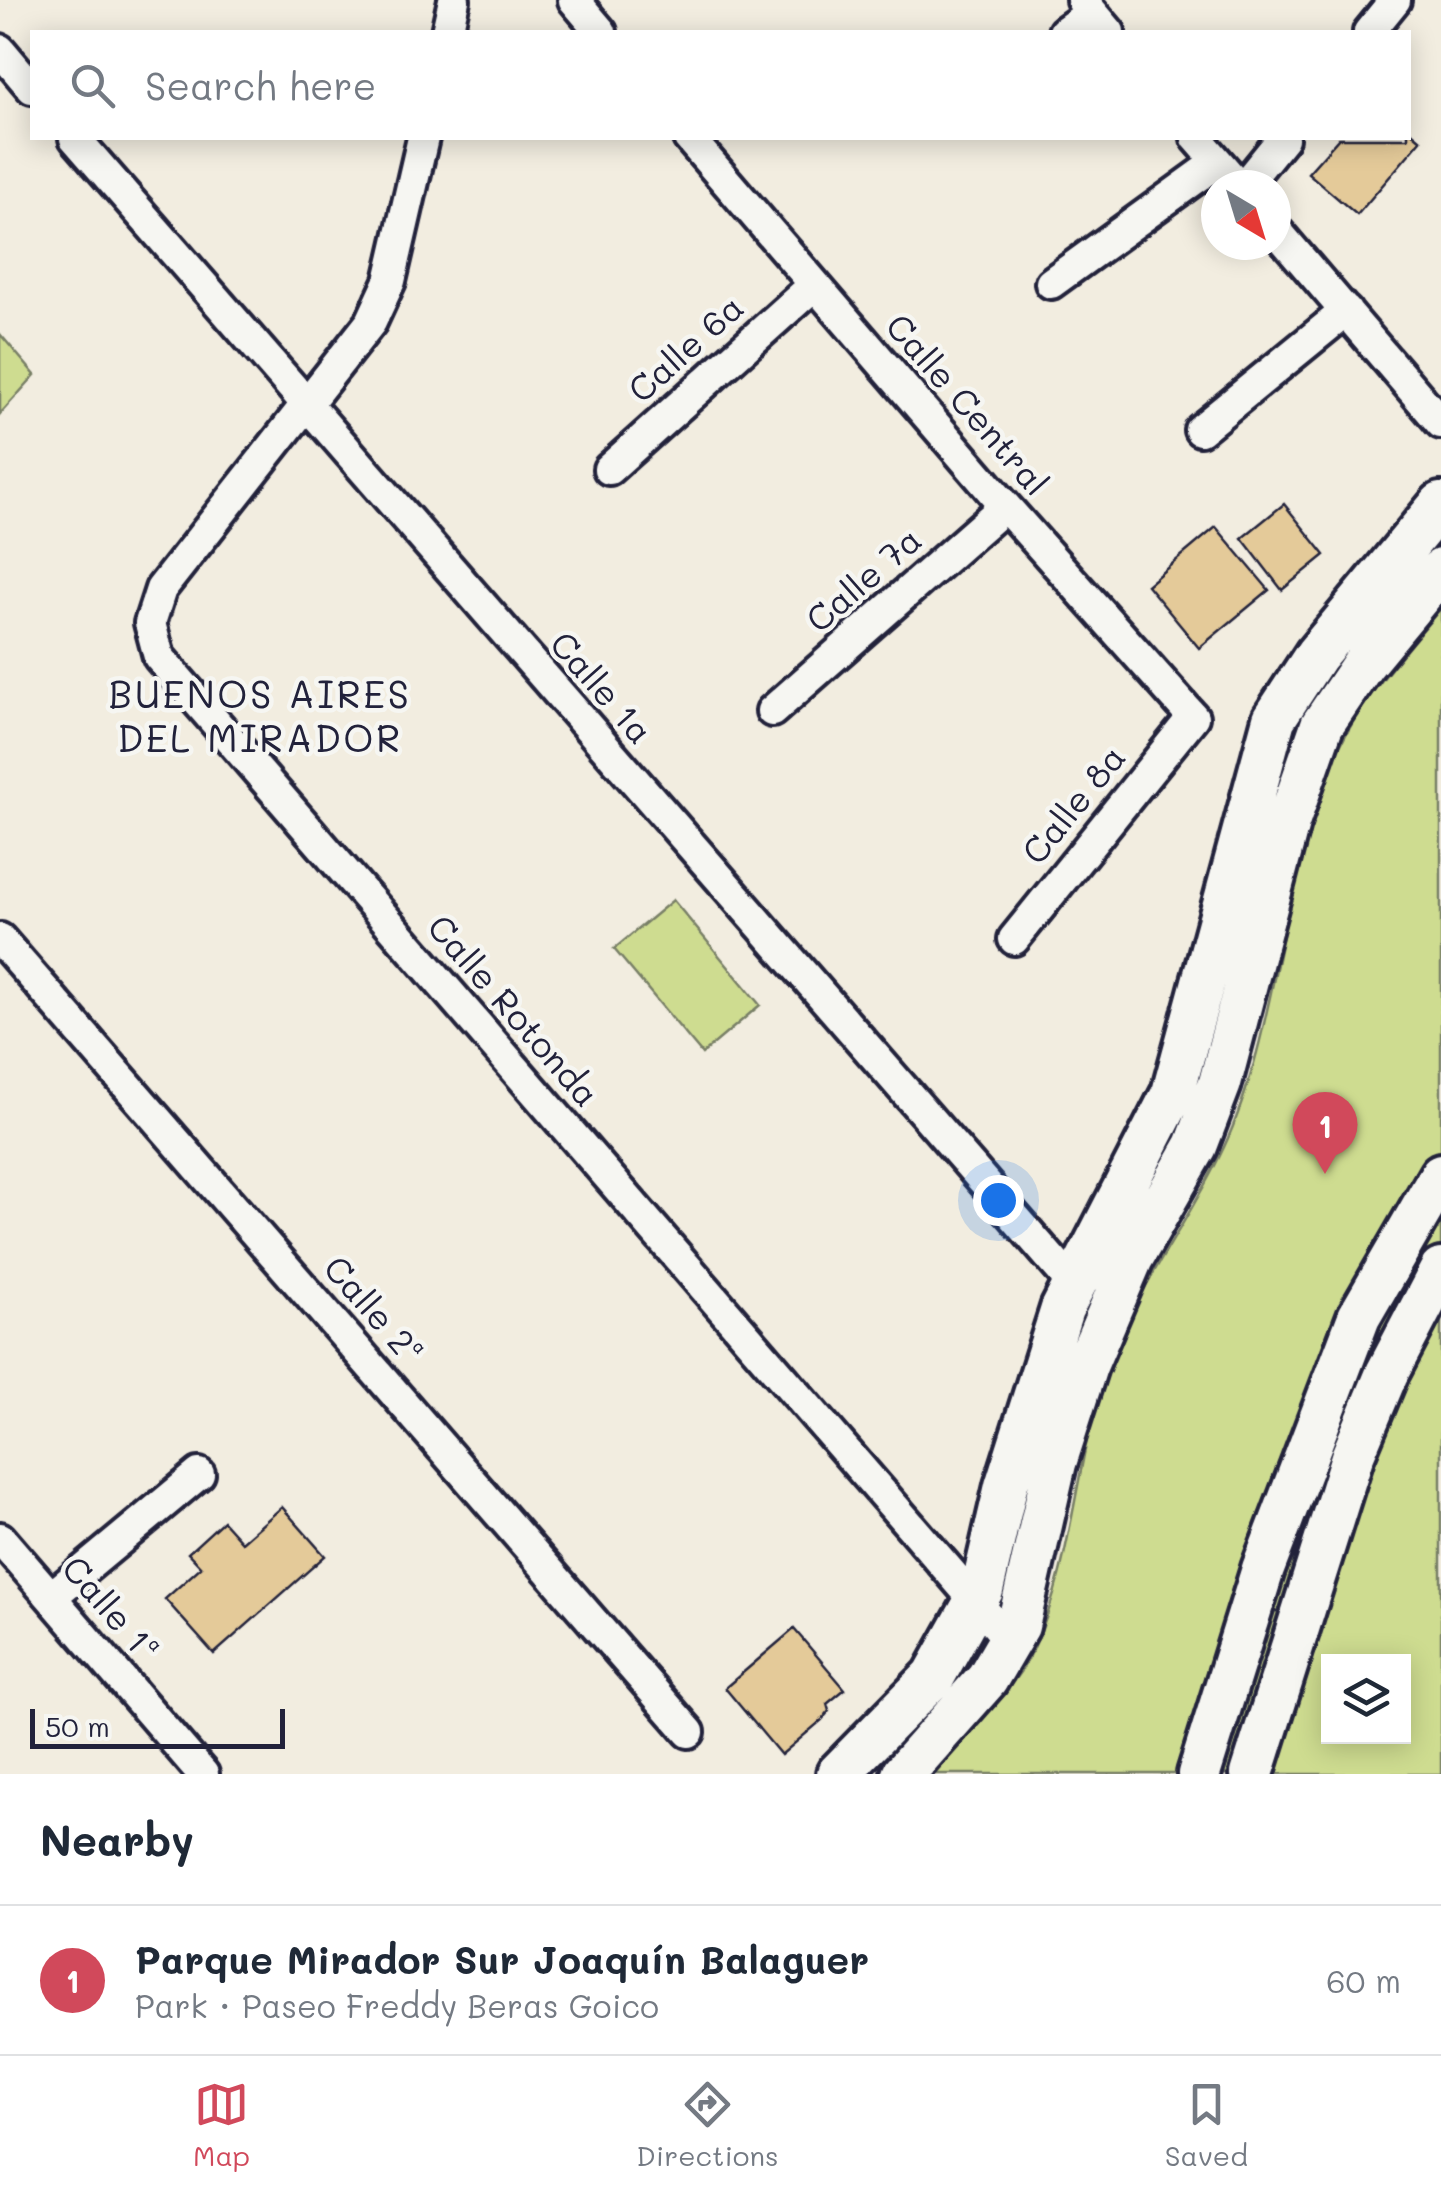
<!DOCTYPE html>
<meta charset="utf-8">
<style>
body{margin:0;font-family:Mali,sans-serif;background:#f6f6f7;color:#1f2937}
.controls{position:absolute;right:30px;bottom:30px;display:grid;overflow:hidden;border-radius:0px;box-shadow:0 5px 25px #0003}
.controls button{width:90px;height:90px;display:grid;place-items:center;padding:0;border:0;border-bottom:2px solid #e0e1e3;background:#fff;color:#1f2937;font:50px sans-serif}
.compass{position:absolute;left:1201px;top:170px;width:90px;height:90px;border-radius:50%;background:#fff;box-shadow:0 5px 25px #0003;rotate:142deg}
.scale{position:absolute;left:30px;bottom:25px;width:255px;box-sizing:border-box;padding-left:10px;border:5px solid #22223b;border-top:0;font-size:28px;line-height:35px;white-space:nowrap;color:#22223b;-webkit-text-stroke:8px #f6f6f2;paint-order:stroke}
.you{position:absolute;left:998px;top:1200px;width:35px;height:35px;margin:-25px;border:8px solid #fff;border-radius:50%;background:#1a73e8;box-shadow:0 0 0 15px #1a73e833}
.badge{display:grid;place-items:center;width:65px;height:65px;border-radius:50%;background:#d1495b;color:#fff;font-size:32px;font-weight:700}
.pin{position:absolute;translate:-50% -82px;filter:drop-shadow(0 2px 5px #0008)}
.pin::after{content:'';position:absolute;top:52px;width:35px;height:30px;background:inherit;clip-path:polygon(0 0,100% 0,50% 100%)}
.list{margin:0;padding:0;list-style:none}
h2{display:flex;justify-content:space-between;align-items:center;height:130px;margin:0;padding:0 40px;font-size:42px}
h2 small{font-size:32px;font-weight:400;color:#747a83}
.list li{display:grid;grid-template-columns:65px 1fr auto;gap:30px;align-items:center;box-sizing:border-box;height:150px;padding:0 40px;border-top:2px solid #e0e1e3}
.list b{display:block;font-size:38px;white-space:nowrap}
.list p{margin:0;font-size:32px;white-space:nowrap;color:#747a83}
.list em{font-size:32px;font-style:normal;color:#747a83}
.icon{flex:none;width:55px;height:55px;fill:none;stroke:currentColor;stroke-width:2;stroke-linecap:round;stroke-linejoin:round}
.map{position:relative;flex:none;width:1441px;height:1774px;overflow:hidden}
.search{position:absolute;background:#fff;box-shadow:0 5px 25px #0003;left:30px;right:30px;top:30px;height:110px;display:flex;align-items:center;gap:25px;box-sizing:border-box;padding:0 35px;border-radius:0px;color:#747a83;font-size:38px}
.sheet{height:280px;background:#fff}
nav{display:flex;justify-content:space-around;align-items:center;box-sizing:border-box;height:140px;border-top:2px solid #e0e1e3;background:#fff;font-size:28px;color:#747a83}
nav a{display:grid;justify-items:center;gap:5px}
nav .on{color:#d1495b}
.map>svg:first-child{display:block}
.green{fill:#cedc90;stroke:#787f66;stroke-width:2.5;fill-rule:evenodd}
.building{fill:#e4ca99;stroke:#22223b;stroke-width:2.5}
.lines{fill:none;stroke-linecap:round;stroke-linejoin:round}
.street-casing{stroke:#22223b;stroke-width:38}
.secondary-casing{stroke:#22223b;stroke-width:50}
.street{stroke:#f6f6f2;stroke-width:30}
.secondary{stroke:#f6f6f2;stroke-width:42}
.labels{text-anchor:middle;stroke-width:9;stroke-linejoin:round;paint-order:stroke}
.street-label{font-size:35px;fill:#22223b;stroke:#f6f6f2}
.neighbourhood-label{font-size:38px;letter-spacing:2.5px;fill:#22223b;stroke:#f6f6f2}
</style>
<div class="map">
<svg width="1441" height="1774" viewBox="0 0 1441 1774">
<rect width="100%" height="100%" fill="#f2ede0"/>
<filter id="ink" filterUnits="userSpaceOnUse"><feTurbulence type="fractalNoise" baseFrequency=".01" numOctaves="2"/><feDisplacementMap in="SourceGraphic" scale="20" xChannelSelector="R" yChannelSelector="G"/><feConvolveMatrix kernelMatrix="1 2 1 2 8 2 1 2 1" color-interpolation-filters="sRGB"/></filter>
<g filter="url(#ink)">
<path class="green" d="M0 334 35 375 0 414Z
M1441 608V1774H922C958 1737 1011 1697 1033 1650 1074 1563 1074 1464 1105 1374 1133 1292 1188 1225 1224 1147 1285 1015 1279 847 1353 722 1378 681 1411 645 1441 608ZM1328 1662H1404V1736H1328Z
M673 900 760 1005 702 1054 614 949Z"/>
<path class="building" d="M1408 129 1421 140 1357 215 1308 173 1339 138H1408Z
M1284 504 1325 555 1282 590 1242 538Z
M1216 527 1269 590 1199 648 1147 585Z
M282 1507 325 1556 214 1654 165 1599 201 1567 188 1553 223 1521 242 1542Z
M794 1629 845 1689 827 1704 829 1711 822 1720 781 1755 725 1688Z"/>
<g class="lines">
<g class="street-casing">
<path id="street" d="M574 0 601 32
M1082 0 1109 32
M447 32 454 0
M1064 32 1092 12
M1369 32 1395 0
M0 50 32 88
M75 138 1074 1285
M423 138 390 281 371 322 161 589 150 623 159 657 1010 1641
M689 138 1005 506 1193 717 1014 939
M1197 138 1238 185
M1245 185 1283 138
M1276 230 1441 423
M1051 283 1218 162
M1200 430 1346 311
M609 469 813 286
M772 711 1005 506
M0 939 689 1732
M0 1538 203 1774
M51 1597 199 1474"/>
</g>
<g class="secondary-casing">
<path id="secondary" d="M838 1774 934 1676 982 1590 1006 1486 1062 1309 1173 1093 1274 719 1316 655 1441 504
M903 1774 987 1679 1018 1626 1055 1463 1086 1366 1132 1258 1196 1146 1220 1083 1288 823 1322 725 1364 663 1441 570
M1199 1774 1263 1569 1359 1317 1441 1175
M1252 1774 1352 1457 1387 1373 1441 1270"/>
</g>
<use href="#street" class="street"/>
<use href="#secondary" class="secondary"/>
</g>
</g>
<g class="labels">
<g class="street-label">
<text transform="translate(686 349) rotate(-42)" y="12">Calle 6a</text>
<text transform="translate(967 405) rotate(49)" y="12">Calle Central</text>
<text transform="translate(864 580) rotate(-41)" y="12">Calle 7a</text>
<text transform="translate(601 688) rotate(49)" y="12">Calle 1a</text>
<text transform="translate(1074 805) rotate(-51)" y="12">Calle 8a</text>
<text transform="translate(513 1011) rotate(49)" y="12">Calle Rotonda</text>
<text transform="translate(373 1310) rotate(49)" y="12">Calle 2ª</text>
<text transform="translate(110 1609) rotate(49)" y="12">Calle 1ª</text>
</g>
<g class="neighbourhood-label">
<text x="260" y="708">BUENOS AIRES<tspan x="260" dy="44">DEL MIRADOR</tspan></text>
</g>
</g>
</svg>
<div class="controls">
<button><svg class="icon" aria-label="layers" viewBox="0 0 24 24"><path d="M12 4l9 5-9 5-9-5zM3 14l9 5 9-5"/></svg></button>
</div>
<svg class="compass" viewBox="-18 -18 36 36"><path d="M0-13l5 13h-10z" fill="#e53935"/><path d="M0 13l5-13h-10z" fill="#747a83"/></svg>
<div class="scale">50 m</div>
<div class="you"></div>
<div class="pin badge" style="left:1325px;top:1174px">1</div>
<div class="search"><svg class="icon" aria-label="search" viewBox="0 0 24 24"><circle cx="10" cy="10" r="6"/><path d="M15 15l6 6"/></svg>Search here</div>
</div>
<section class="sheet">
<h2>Nearby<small></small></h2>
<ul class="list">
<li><span class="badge">1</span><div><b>Parque Mirador Sur Joaquín Balaguer</b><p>Park · Paseo Freddy Beras Goico</p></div><em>60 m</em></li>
</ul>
</section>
<nav>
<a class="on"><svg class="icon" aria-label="map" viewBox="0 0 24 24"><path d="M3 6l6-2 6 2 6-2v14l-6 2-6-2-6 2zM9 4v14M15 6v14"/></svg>Map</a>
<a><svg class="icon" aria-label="directions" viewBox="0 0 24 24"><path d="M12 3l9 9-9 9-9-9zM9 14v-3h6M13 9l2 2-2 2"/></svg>Directions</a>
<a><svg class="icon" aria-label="saved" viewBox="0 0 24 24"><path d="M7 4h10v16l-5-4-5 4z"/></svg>Saved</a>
</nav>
